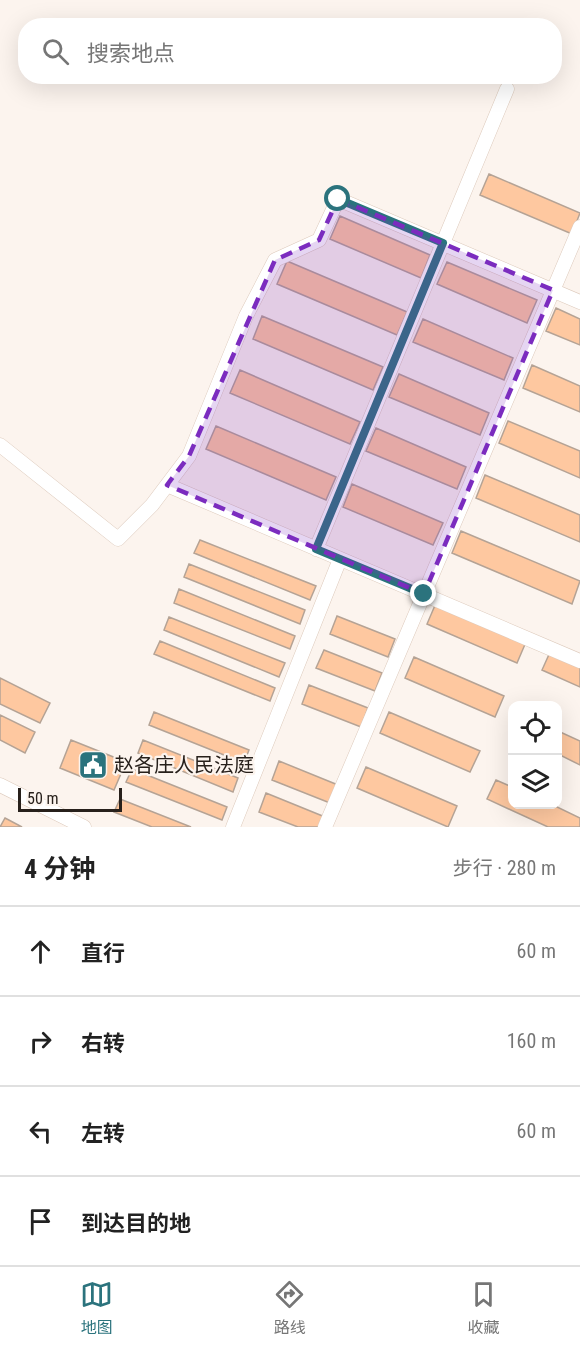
<!DOCTYPE html>
<html lang="zh">
<meta charset="utf-8">
<style>
body{margin:0;font-family:"Roboto Condensed","Noto Sans SC",sans-serif;background:#f2f2f2;color:#222}
.controls{position:absolute;right:18px;bottom:18px;display:grid;overflow:hidden;border-radius:12px;box-shadow:0 6px 24px #0002}
.controls button{width:54px;height:54px;display:grid;place-items:center;padding:0;border:0;border-bottom:2px solid #e0e0e0;background:#fff;color:#222;font:30px sans-serif}
.scale{position:absolute;left:18px;bottom:15px;width:104px;box-sizing:border-box;padding-left:6px;border:3px solid #27201b;border-top:0;font-size:16px;line-height:21px;white-space:nowrap;color:#27201b;-webkit-text-stroke:4px #fcf4ee;paint-order:stroke}
.stop{position:absolute;width:18px;height:18px;margin:-14px;border:4px solid #2b737d;border-radius:50%;background:#fff}
.stop.end{background:#2b737d;border-color:#fff;box-shadow:0 2px 6px #0008}
.list{margin:0;padding:0;list-style:none}
h2{display:flex;justify-content:space-between;align-items:center;height:78px;margin:0;padding:0 24px;font-size:26px}
h2 small{font-size:20px;font-weight:400;color:#767676}
.list li{display:grid;grid-template-columns:39px 1fr auto;gap:18px;align-items:center;box-sizing:border-box;height:90px;padding:0 24px;border-top:2px solid #e0e0e0}
.list b{display:block;font-size:22px;white-space:nowrap}
.list em{font-size:20px;font-style:normal;color:#767676}
.icon{flex:none;width:33px;height:33px;fill:none;stroke:currentColor;stroke-width:2;stroke-linecap:round;stroke-linejoin:round}
.map{position:relative;flex:none;width:580px;height:827px;overflow:hidden}
.search{position:absolute;background:#fff;box-shadow:0 6px 24px #0002;left:18px;right:18px;top:18px;height:66px;display:flex;align-items:center;gap:15px;box-sizing:border-box;padding:0 21px;border-radius:24px;color:#767676;font-size:22px}
.sheet{height:438px;background:#fff}
nav{display:flex;justify-content:space-around;align-items:center;box-sizing:border-box;height:84px;border-top:2px solid #e0e0e0;background:#fff;font-size:16px;color:#767676}
nav a{display:grid;justify-items:center;gap:3px}
nav .on{color:#2b737d}
.map>svg:first-child{display:block}
.building{fill:#fec8a0;stroke:#b5a395;stroke-width:1.5}
.lines{fill:none;stroke-linecap:round;stroke-linejoin:round}
.minor-casing{stroke:#ddcabc;stroke-width:15}
.minor{stroke:#fff;stroke-width:14}
.route{stroke:#2b737d;stroke-width:8}
.marked{fill:#7b2cbf;fill-opacity:0.2;stroke:#7b2cbf;stroke-width:4.5;stroke-dasharray:12 8;stroke-linejoin:round}
.labels{text-anchor:middle;stroke-width:4.5;stroke-linejoin:round;paint-order:stroke}
.poi-label{font-size:20px;fill:#27201b;stroke:#fcf4ee;text-anchor:start}
</style>
<div class="map">
<svg width="580" height="827" viewBox="0 0 580 827">
<rect width="100%" height="100%" fill="#fcf4ee"/>
<path class="building" d="M489 174 580 213 572 234 480 195Z
M340 216 430 255 421 278 330 239Z
M287 261 407 312 397 335 277 284Z
M447 262 537 300 527 323 437 284Z
M556 308 580 319V345L546 331Z
M262 316 383 367 373 390 253 339Z
M423 319 513 358 504 380 413 342Z
M532 365 580 386V412L523 388Z
M240 370 360 422 350 444 230 393Z
M399 374 489 413 480 435 389 397Z
M508 421 580 451V478L499 443Z
M216 426 336 477 326 500 206 449Z
M376 428 466 467 457 489 366 451Z
M485 475 580 515V542L476 498Z
M352 484 443 523 433 545 343 507Z
M461 531 580 581 572 604 452 553Z
M200 540 316 586 310 600 194 553Z
M189 564 305 610 300 624 184 577Z
M179 589 295 636 290 649 174 603Z
M436 603 526 642 517 663 427 624Z
M337 616 395 639 388 657 330 634Z
M169 617 285 663 279 677 164 630Z
M160 641 275 688 270 701 154 654Z
M324 650 382 673 375 691 316 668Z
M551 650 580 663V687L542 670Z
M414 657 504 696 495 717 405 678Z
M0 678 50 703 40 723 0 704Z
M309 685 368 708 361 727 302 704Z
M154 712 249 750 244 763 149 725Z
M389 712 480 751 470 772 380 733Z
M0 715 35 732 25 753 0 740Z
M558 731 580 741V765L558 754Z
M71 740 126 762 114 790 60 768Z
M143 740 238 778 233 792 138 753Z
M279 761 338 785 330 803 272 780Z
M366 767 457 806 448 827 357 788Z
M132 769 227 807 222 820 126 782Z
M496 780 512 787V804H551L580 818V827H548L487 799Z
M266 793 325 817 321 827H298L259 812Z
M120 799 191 827H152L114 812Z
M5 818 22 827H0Z"/>
<g class="lines">
<g class="minor-casing">
<path id="minor" d="M0 445 118 539 152 505 189 456 246 316 275 260 319 240 338 199 580 302
M167 485 580 661
M316 549 507 89
M0 785 84 827
M233 827 340 559
M325 827 580 227"/>
</g>
<use href="#minor" class="minor"/>
</g>
<g class="lines">
<path class="route" d="M338 199 443 243 316 549 424 594"/>
</g>
<path class="marked" d="M338 199 553 290 424 594 167 485 189 456 275 260 319 240Z"/>
<defs>
<g id="civic-square" transform="scale(1.5)"><rect x="-9" y="-9" width="18" height="18" rx="4" fill="#2b737d" stroke="#fcf4ee"/><path d="M-.6-6.5H3V-4.5H.6V-3L4-1V1h2V6H-6V1h2V-1L-.6-3ZM-1.2 2.5V6h2.4V2.5Z" fill="#fff"/></g>
</defs>
<g fill-rule="evenodd">
<use href="#civic-square" x="93" y="765"/>
</g>
<g class="labels">
<g class="poi-label">
<text x="114" y="772">赵各庄人民法庭</text>
</g>
</g>
</svg>
<div class="controls">
<button><svg class="icon" aria-label="locate" viewBox="0 0 24 24"><circle cx="12" cy="12" r="6"/><path d="M12 2v4M12 18v4M2 12h4M18 12h4"/></svg></button>
<button><svg class="icon" aria-label="layers" viewBox="0 0 24 24"><path d="M12 4l9 5-9 5-9-5zM3 14l9 5 9-5"/></svg></button>
</div>
<div class="scale">50 m</div>
<div class="stop" style="left:338px;top:199px"></div>
<div class="stop end" style="left:424px;top:594px"></div>
<div class="search"><svg class="icon" aria-label="search" viewBox="0 0 24 24"><circle cx="10" cy="10" r="6"/><path d="M15 15l6 6"/></svg>搜索地点</div>
</div>
<section class="sheet">
<h2>4 分钟<small>步行 · 280 m</small></h2>
<ul class="list">
<li><svg class="icon" aria-label="ahead" viewBox="0 0 24 24"><path d="M12 20V5M6 11l6-6 6 6"/></svg><div><b>直行</b></div><em>60 m</em></li>
<li><svg class="icon" aria-label="right" viewBox="0 0 24 24"><path d="M7 20v-9h11M14 6l5 5-5 5"/></svg><div><b>右转</b></div><em>160 m</em></li>
<li><svg class="icon" aria-label="left" viewBox="0 0 24 24"><path d="M17 20v-9H6M10 6l-5 5 5 5"/></svg><div><b>左转</b></div><em>60 m</em></li>
<li><svg class="icon" aria-label="arrive" viewBox="0 0 24 24"><path d="M6 21V4h12l-3 4 3 4H6"/></svg><div><b>到达目的地</b></div></li>
</ul>
</section>
<nav>
<a class="on"><svg class="icon" aria-label="map" viewBox="0 0 24 24"><path d="M3 6l6-2 6 2 6-2v14l-6 2-6-2-6 2zM9 4v14M15 6v14"/></svg>地图</a>
<a><svg class="icon" aria-label="directions" viewBox="0 0 24 24"><path d="M12 3l9 9-9 9-9-9zM9 14v-3h6M13 9l2 2-2 2"/></svg>路线</a>
<a><svg class="icon" aria-label="saved" viewBox="0 0 24 24"><path d="M7 4h10v16l-5-4-5 4z"/></svg>收藏</a>
</nav>
